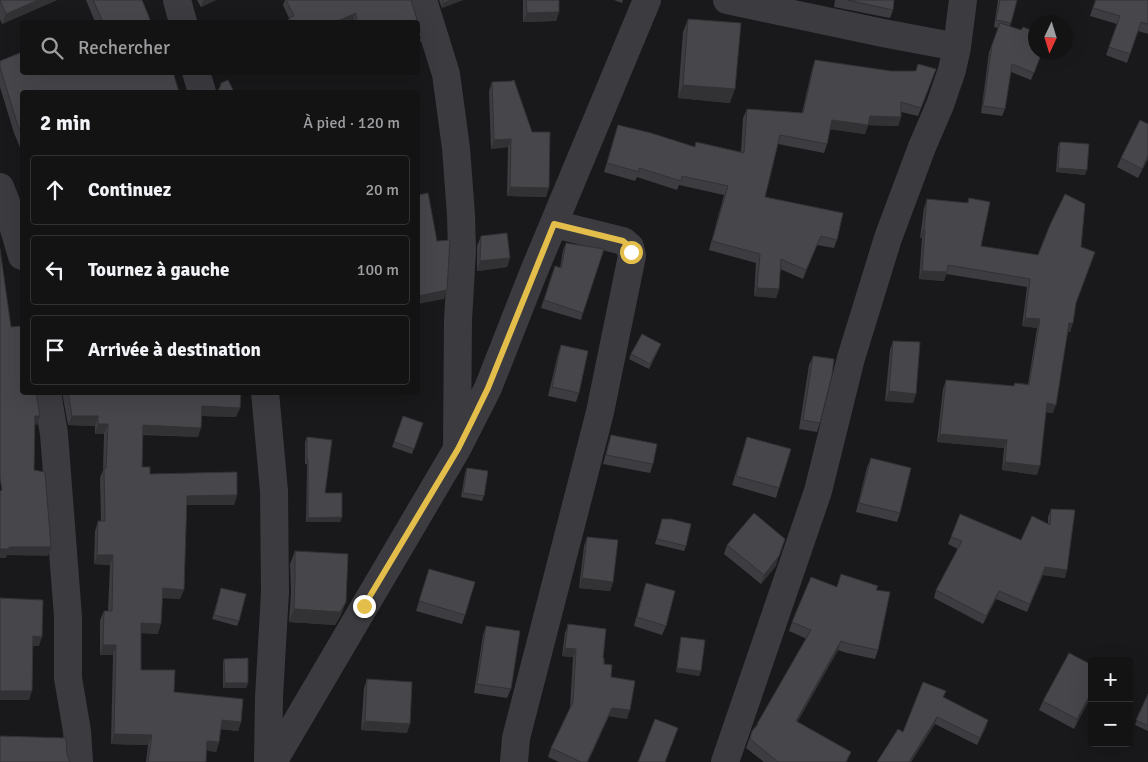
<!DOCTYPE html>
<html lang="fr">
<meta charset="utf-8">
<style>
body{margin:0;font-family:Signika,sans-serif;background:#1c1c1d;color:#f1f3f6}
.controls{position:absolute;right:15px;bottom:15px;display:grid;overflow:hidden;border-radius:5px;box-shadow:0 5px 20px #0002}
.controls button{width:45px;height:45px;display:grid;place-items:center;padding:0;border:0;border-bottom:1px solid #323234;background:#131314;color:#f1f3f6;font:25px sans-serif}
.compass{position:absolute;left:1028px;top:15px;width:45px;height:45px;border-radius:50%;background:#131314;box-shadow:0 5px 20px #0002;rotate:184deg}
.stop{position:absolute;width:15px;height:15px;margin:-11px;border:4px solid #e3be4a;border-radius:50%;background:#fff}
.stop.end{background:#e3be4a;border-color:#fff;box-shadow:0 1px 5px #0008}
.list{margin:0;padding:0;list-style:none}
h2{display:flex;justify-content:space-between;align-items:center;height:65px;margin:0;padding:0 20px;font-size:21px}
h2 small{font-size:16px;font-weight:400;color:#9d9ea0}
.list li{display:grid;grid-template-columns:32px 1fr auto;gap:15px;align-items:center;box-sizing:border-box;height:70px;margin:0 10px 10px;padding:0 10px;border:1px solid #323234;border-radius:5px}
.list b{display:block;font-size:19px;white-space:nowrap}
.list em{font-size:16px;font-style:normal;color:#9d9ea0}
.icon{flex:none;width:28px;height:28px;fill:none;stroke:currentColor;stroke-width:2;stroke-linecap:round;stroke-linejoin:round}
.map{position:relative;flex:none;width:1148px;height:762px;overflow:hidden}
.search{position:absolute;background:#131314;box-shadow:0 5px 20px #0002;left:20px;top:20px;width:400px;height:55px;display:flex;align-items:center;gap:12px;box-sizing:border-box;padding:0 18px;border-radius:5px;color:#9d9ea0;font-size:19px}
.panel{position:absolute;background:#131314;box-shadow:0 5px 20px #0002;left:20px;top:90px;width:400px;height:305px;border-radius:5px}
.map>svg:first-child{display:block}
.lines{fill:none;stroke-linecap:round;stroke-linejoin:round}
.street{stroke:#3b3b40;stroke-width:28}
.wall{fill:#3d3c40}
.shaded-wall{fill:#323134}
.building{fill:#47464b;stroke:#323134}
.route{stroke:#e3be4a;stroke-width:6}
</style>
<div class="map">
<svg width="1148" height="762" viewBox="0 0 1148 762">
<rect width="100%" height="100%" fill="#19191b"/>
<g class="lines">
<path class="street" d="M177 0 183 22
M423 0 446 74 456 148 461 215 462 251 458 320 457 445
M727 0 883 33 957 47
M196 72 202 92
M0 187 6 202 22 256
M47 392 54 434 68 617V678L77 731 79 762
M265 392 274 491 275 592 269 697 268 762
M273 762 457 449 488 388 534 271 647 0
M514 762 516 738 580 490 600 412 632 256 630 247 623 241 554 224
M725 762 818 491 851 358 888 238 922 147 940 105 952 70 957 47 963 0"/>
</g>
<path class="wall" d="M0 0H57L2 24 0 19Z
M86 0H142L151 22H95Z
M197 0H216L201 7Z
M285 0H411L422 36 420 43H418V22H354L353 19 346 22H287L289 18 283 5Z
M439 0H463L442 8Z
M523 0H559V12L556 21 523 22Z
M614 0H623L622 3Z
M835 0H894L893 10 890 18 834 7Z
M998 0H1017L1010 26 1042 52 1031 80 1011 72 1005 109 1002 116 981 113 989 52 998 28 994 27Z
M1095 0H1148V34L1138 31 1127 63 1106 55 1117 24 1090 16Z
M688 19 730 103 678 98 683 32Z
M815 60 891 71H916L918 64 936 69 918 116 901 112V117L898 126 868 125 865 134 830 129 827 144 824 153 778 144 765 197 837 240 834 248 817 245 803 279 780 269 779 289 776 298 754 296 756 263 709 250 724 195 679 185 677 190 637 177 635 181 604 172 618 125 694 147 696 142 741 152 743 118 747 109 802 113 812 69Z
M0 61 22 92V152L14 133 0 87Z
M492 82 546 197 507 196 508 147 491 149 489 91Z
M1060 142 1085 175 1056 172 1058 146Z
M1121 158 1148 159 1138 178 1117 167Z
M969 198 981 246 1076 304 1070 332H1068L1053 413 1046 412 1037 475 1002 470 1004 448 937 442 943 389 946 380 1013 386 1015 383 1028 384 1037 328 1022 326 1027 287 946 274 944 281 919 279 922 238H920L924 208 927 199 967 203Z
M481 236 510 258 507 267 477 271V246Z
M566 243 583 313 581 320 541 308 552 274 560 268 563 250Z
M893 341 913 403 885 401 890 350Z
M561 345 579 393 576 402 548 396 558 354Z
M659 349 649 369 629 359 631 354Z
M813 356 820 423 817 432 799 429 809 365Z
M62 392H241L240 408 236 417 202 416 198 437 143 435 142 467 150 474 237 495 234 505H186L180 599 162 598 158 634 141 633V670L174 692 241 722 238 731 221 729 219 742 216 752 206 750V762H146L148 745 111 744 113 655H100V620L104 611H108L110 565 94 564 95 531 98 521H101L100 478 103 470 104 434H95V426L68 425Z
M403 416 423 423 412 454 392 447Z
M611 435 653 464 650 473 603 464 608 445Z
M307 437 325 493 342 517 340 522H306L307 464H305V442Z
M747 437 779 488 776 498 732 485Z
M871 458 900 513 897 522 856 512 867 467Z
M467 468 484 496 482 501 461 497 465 473Z
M1051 509 1065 578 1043 575 1027 612 996 599 983 624 934 598 936 590 958 549 948 544 951 537 1021 540 1048 524V517Z
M662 519 686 546 684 551 655 544Z
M587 537 613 582 610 591 579 588 584 546Z
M727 545 776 566 761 584 724 554Z
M295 551 341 615 335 625 289 622 291 592 290 564Z
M429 569 465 615 462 624 416 611Z
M646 583 666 626 662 635 634 626 643 592Z
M837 587 876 590 878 650 875 659 847 653 838 650 797 722 848 762H764L746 748 752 731 756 727 807 639 789 631 792 622Z
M221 588 239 621 237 626 212 619Z
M568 624 603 658 604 664 611 677 627 719 609 716 588 762H559L548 757 551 748 570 708 573 657 562 656 565 633Z
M486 626 511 689 507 698 474 693 483 635Z
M681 637 701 671 699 676 676 672 680 641Z
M224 659 248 683 246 688H223V663Z
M367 679 407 733 361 730 364 688Z
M1092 694 1074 729 1039 710 1043 701Z
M1148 694V731L1135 725Z
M943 698 986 727 977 745 935 724 911 762H877L903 732Z"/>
<path class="shaded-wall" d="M38 0H57L2 24 6 14Z
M203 0H216L201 7Z
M452 0H463L442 8 443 3Z
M559 12 556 21 523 22 527 13Z
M356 13 353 19 346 22H335Z
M422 36 420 43H418V37Z
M683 85 735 89 730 103 678 98Z
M870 116 901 117 898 126 866 125Z
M832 120 868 125 865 134 828 129Z
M511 139 508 147 491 149 494 140Z
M1148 156V159L1138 178 1142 169Z
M1058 168 1087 170 1085 175 1056 172Z
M510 187 549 188 546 197 507 196Z
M924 230H925L922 238H920Z
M821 236 817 245 803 279 806 270Z
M510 258 507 267 477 271 480 261Z
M922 271 947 272 944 281 919 279Z
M757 288 779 289 776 298 754 296Z
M447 290 444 299 418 304V296Z
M1025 318 1040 319 1037 328 1022 326Z
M1069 323H1073L1070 332 1066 331Z
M889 391 916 394 913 403 885 401Z
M1047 403 1056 405 1053 413 1044 412Z
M202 406 240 408 236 417 198 416Z
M35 416H40L37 425 32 424Z
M72 416H98L95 426 68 425Z
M98 424H108L104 434H95Z
M143 425 201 428 198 437 139 434Z
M940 434 1007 440 1004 448 937 442Z
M1005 462 1040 466 1037 475 1002 470Z
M237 495 234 505H183L187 496Z
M342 517 340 522H306L308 518Z
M9 547H51L48 556 7 555 6 558H0V549Z
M97 555H113L110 565 94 564Z
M779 556 776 566 761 584 764 575Z
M1045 567 1067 570 1065 578 1043 575 1027 612Z
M582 578 613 582 610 591 579 588Z
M163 588 184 590 180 599 159 597Z
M999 591 996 599 983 624 986 616Z
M346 602 341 615 335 625 289 622 294 609Z
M141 623 161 624 158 634 138 633Z
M33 636 42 637 39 646H30Z
M841 641 838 650 793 730 796 721Z
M103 645H116L113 655H100Z
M565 648 576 649 573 657 562 656Z
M677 668 701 671 699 676 676 672Z
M225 683H248L246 688H223Z
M0 691H32L29 700H0Z
M1092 691V694L1074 729 1077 719Z
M612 708 630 710 627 719 609 716 588 762H587Z
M937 717 935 724 911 762H909Z
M222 720 241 722 238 731 218 729Z
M988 720 986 727 977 745 980 738Z
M365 721 410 724 407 733 361 730Z
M114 734 152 735 148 745 111 744Z
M207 741 219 742 216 752 203 750Z"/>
<path class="building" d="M0 0H38L6 14Z
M93 0H142L151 22H96L102 20Z
M286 0H411L422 36 418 37V22H357L356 13 335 22H291L289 18 294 16Z
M443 0H452L443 3Z
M526 0H559V12L527 13Z
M847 0H894L893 10Z
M1000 0H1017L1011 23 996 20Z
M1096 0H1148V24L1141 22 1130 54 1109 47 1120 16 1093 8Z
M688 19 741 23 735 89 683 85Z
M1000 23 1021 30 1023 27 1036 32V52H1042L1034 73 1012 64 1005 109 983 106 992 45Z
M22 52V72H173L179 92H22V134L17 123 0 67V61Z
M815 60 891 71H916L918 64 936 69 921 108 901 102V117L870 116 868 125 832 120 827 144 780 135 765 197 843 213 837 240 821 236 806 270 781 259 779 289 757 288 760 254 712 241 728 186 682 176 681 181 639 168V172L607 163 618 125 651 133 695 147 696 142 744 153 747 109 803 113Z
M228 80 234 92H217L220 87 221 83Z
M514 80 532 132H550L549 188 510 187 511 139 494 140 492 82 512 81Z
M1140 120 1148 124V156L1142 169 1121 158Z
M1060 142 1089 144 1087 170 1058 168Z
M428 193 437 241 450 240 447 290 418 296V195Z
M1065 194 1085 204 1081 247 1095 252 1076 303 1073 323H1069L1056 405 1047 403 1040 466 1005 462 1007 440 940 434 946 380 1014 386 1015 383 1029 385 1040 319 1025 318 1030 279 948 265 947 272 922 271 925 230H924L927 199 968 203 969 198 990 202 981 246 1038 255 1050 225Z
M507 233 510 258 480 261 481 236Z
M566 243 604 249 583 313 544 300 555 266 561 268Z
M0 249 11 327 21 326 22 338V392H36L40 416H35L34 470 45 472 51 547H9V549H0V491L2 490 0 478Z
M642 334 661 344 650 364 631 354Z
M893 341 920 342 916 394 889 391Z
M561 345 588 351 579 393 552 387Z
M813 356 834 359 832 375 820 423 803 420Z
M68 392H241L240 408 202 406 201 428 143 425 142 467H150V474L237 472V495L187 496 184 590 163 588 161 624 141 623V670H175L174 692 243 699 241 722 222 720 219 742 207 741 206 762H148L152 735 114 734 116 645H103L104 611H112L113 555H97L98 521H105L104 468H106L108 424H98V416H72Z
M403 416 423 423 414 449 394 442Z
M611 435 657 444 653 464 606 455Z
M307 437 332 440 325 493H342V517L308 518V459H307Z
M747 437 791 449 779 488 736 476Z
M871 458 911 468 900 513 859 503Z
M467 468 488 471 484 496 463 493Z
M1051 509 1075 510 1067 570 1045 567 1030 604 999 591 986 616 936 590 962 541 951 537 960 514 1021 540 1032 516 1050 525Z
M754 513 785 539 779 556 764 575 727 545Z
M662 519H671L691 524 686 546 657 539Z
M587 537 618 540 613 582 582 578Z
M295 551 348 554 346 602 340 612 294 609 295 579Z
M429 569 475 582 465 615 419 601Z
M841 574 878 586 876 590 890 592 878 650 850 644 841 641 796 721 851 752 846 762H778L750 739 752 731 758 724H757L811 630 792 622 811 577 837 587Z
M646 583 675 591 666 626 637 617Z
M221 588 246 594 239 621 214 615Z
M0 598 43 600 42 637 33 636 32 691H0Z
M568 624 606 629 603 658H604V664L612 665 611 677 635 681 630 710 612 708 587 762H581L551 748 573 702 576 649 565 648Z
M486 626 520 631 511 689 477 684Z
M681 637 705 640 701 671 677 668Z
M1069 653 1092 665V691L1077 719 1043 701Z
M248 658V683H225L224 659Z
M367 679 412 682 410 724 365 721Z
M923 682 946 691 943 697 988 720 980 738 937 717 909 762H877L898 729 903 732Z
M1148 694V726L1136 720Z
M655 719 678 728 665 762H638Z
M0 736 66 738 67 754 70 762H0Z"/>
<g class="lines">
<path class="route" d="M364 606 458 449 472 421 488 388 554 224 623 241 630 247 631 252"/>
</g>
</svg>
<div class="controls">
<button>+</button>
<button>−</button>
</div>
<svg class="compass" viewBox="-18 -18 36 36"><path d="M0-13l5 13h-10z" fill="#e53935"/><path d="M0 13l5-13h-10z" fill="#9d9ea0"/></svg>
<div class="stop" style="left:631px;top:252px"></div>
<div class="stop end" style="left:364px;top:606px"></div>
<div class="search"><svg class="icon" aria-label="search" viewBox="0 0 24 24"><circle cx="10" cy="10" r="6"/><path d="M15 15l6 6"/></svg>Rechercher</div>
<section class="panel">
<h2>2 min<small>À pied · 120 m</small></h2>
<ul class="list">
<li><svg class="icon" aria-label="ahead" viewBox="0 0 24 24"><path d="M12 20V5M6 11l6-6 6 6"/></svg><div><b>Continuez</b></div><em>20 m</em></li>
<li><svg class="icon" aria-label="left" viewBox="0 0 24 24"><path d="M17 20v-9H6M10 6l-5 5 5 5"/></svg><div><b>Tournez à gauche</b></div><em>100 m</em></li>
<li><svg class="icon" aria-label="arrive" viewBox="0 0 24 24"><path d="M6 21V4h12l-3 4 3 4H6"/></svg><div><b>Arrivée à destination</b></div></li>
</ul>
</section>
</div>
